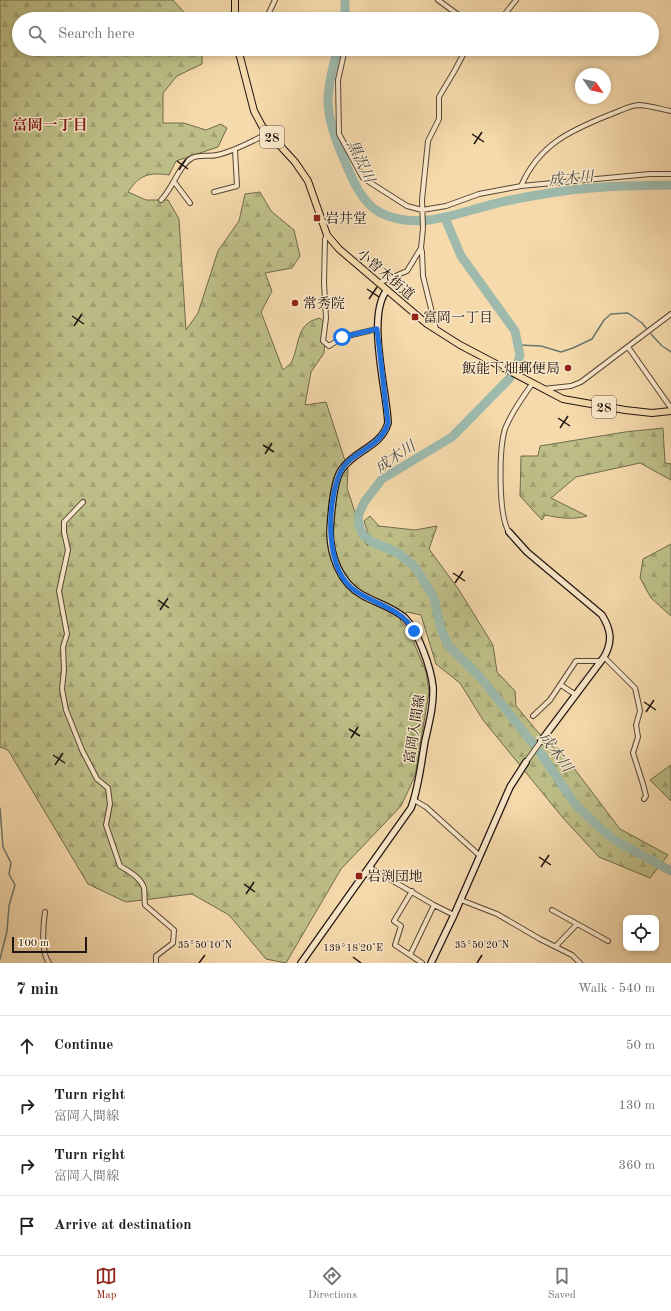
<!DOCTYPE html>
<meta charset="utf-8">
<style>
body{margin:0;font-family:"Old Standard TT","Noto Serif JP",serif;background:#f2f2f2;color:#202124}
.controls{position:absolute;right:12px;bottom:12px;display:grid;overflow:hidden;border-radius:8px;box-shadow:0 2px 6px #0003}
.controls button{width:36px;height:36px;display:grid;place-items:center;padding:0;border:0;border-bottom:1px solid #e0e0e0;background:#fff;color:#202124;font:20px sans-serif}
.compass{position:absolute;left:575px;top:68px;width:36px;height:36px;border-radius:50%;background:#fff;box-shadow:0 2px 6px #0003;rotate:124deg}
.scale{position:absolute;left:12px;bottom:10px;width:75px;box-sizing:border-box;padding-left:4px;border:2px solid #201410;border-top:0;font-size:11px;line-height:14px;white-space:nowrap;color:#201410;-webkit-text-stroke:3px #f9e7c9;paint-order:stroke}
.stop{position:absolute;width:12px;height:12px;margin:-9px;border:3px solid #1a73e8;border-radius:50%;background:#fff}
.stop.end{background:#1a73e8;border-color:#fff;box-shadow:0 1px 4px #0008}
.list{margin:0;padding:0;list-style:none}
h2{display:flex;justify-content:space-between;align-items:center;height:52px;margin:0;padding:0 16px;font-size:17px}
h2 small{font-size:13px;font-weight:400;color:#757577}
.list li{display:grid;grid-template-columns:26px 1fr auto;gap:12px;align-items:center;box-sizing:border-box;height:60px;padding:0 16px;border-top:1px solid #e0e0e0}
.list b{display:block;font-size:15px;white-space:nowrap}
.list p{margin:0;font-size:13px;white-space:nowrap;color:#757577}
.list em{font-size:13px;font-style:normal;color:#757577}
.icon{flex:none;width:22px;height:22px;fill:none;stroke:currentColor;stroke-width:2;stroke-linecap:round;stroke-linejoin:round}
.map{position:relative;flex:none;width:671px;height:963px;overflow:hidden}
.search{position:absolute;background:#fff;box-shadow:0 2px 6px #0003;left:12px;right:12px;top:12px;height:44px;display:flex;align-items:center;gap:10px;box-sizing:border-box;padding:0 14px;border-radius:22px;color:#757577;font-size:15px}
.sheet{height:292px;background:#fff}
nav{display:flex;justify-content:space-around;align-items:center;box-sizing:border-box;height:56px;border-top:1px solid #e0e0e0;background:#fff;font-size:11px;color:#757577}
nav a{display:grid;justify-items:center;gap:2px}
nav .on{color:#8f2418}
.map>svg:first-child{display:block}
.forest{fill:url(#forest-firs);stroke:#6f6a4c}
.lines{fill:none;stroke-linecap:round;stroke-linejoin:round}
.stream{stroke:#6b786e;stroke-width:1.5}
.river{stroke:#9dbaad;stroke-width:9}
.street-casing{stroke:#564637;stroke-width:6}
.secondary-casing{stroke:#201410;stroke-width:8}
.primary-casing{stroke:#201410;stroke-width:8}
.street{stroke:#f9e7c9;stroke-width:4}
.secondary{stroke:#f9e7c9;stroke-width:5.5}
.primary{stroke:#f6daac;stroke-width:6}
.route{stroke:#1a73e8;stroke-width:5}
.ticks{fill:none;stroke:#201410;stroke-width:1.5}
.poi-dot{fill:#8f2418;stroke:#f9e7c9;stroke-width:1.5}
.labels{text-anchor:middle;stroke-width:3;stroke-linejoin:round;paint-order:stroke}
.shield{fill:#f9e7c9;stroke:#615348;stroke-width:1}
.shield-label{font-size:13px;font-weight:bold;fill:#201410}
.poi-label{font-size:14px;fill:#201410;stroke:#f9e7c9;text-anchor:start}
.street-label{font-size:14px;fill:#201410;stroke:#f9e7c9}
.neighbourhood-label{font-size:15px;font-weight:bold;fill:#7a1f14;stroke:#f9e7c9}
.water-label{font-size:15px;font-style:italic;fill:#4c4e47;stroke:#f9e7c9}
.ticks-label{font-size:10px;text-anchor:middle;fill:#201410;stroke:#f9e7c9;stroke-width:3;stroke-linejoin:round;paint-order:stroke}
</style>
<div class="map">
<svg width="671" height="963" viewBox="0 0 671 963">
<defs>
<pattern id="forest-firs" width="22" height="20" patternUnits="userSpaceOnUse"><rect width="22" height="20" fill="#bebf88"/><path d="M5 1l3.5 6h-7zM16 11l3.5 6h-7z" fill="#a3a374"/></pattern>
</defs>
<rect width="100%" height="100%" fill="#f6daac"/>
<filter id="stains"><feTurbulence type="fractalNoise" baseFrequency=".005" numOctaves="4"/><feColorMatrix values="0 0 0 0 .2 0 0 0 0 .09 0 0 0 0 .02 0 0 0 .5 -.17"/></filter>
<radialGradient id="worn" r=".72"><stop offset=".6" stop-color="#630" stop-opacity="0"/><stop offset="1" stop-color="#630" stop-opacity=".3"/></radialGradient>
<path class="forest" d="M0 0H173L190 19H19V49H202V64L177 76 163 93V123H184L206 130 221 124 227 128 218 147 176 161 169 175C149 172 139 175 128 192L146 200H168L179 219 186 330 198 313 218 251 239 221 245 194 260 192 271 211 294 230 300 256 292 268 265 273 272 291 261 312 283 370C286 367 291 364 292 361 300 343 296 323 320 318L326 324 324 353 311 372 305 405 326 402 348 470 347 488 355 512 358 533 368 546 367 530 364 521 370 516 379 526 415 530 437 526 429 549 459 590 493 645 497 672 515 691 516 706 538 732 570 763 620 829 668 855 650 878 599 857 563 818 483 720 460 683 436 664 421 615 407 612 400 620 409 631 426 672 429 692 415 776 401 806 341 869 286 963 266 959 229 915 192 894 126 902 88 884 8 750 0 747Z
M663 428 665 463 671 464V480L640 463 576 477 551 498 587 516C572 520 560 518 545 515L542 520 520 496 521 456H538L540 446 625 432Z
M671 544V616L651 598 640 578 643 559Z
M671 765V801L650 780Z"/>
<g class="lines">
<path class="stream" d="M651 334 662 346 671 352
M519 345 541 346 561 352 573 348 592 339 604 320 611 314 628 313 642 323 646 328
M0 808 3 847 11 863 9 874 15 885 9 906 7 931 0 959"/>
<path class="river" d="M345 19V0
M338 49C324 95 324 113 343 157 351 176 360 201 379 212 417 232 456 213 494 204 512 199 531 196 550 193 590 186 631 186 671 185
M445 218 461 256 515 331 520 355 517 366 509 379 452 437 382 479 365 501 360 511 358 518 360 528 363 535 372 542 398 553 416 568 434 598 441 629 448 645 480 677 541 754 575 804 602 830 618 842 671 871"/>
<g class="street-casing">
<path id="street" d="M438 0 464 19
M266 19 275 0
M501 19 516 0
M345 49 338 80 339 134 363 178 407 206 422 210 446 206 479 194 521 186
M671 111C660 109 648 105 638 105 628 106 618 112 609 115 569 131 539 145 521 186L650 174H671
M175 183 190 203
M214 192 237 186 235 150
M161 200C173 188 179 165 192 158 199 154 209 157 217 155 235 151 252 141 269 133
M327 235 325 239 324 283 326 318 323 341 329 346 343 337 377 329
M421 248 422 252 423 276 436 329
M379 283 407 271 421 248 423 228 422 200 428 141 439 119V97L455 70 466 49
M628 347 671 408
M543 389 571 386 581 382 671 314
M83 502 64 522V532L68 550 59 591 67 634 63 647 64 670 62 689 66 710 82 750 97 779 108 788 110 804 106 825 120 866C129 871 141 878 144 888 145 893 144 899 145 905L174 930 173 943 156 956V963
M509 532C498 516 499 448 505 429 511 413 522 398 532 384
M604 657 635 688 638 701 640 711 636 725 638 737 633 753 643 784 646 796 644 799
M561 685 576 695
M533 716 550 700 576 661H601
M526 762 541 741
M414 800 426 807 479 855
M369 867 434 905 454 915
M412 891 394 921 401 926 395 945 422 963
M461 900 497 914 540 939 572 955 580 963
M552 910 608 941
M45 912C43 925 41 953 49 963
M556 946 577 924
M410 955 434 905"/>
</g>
<g class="secondary-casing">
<path id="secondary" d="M509 532 527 552 602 615C611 630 613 641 604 657L541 741
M301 963 411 808C419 787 421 763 425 741 429 723 434 705 433 687 431 668 418 631 405 618 393 607 376 603 362 595 340 583 330 555 330 531 331 516 333 480 342 469 355 450 381 447 388 423 387 392 366 315 387 290
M431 963 454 915 510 787 526 762"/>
</g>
<g class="primary-casing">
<path id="primary" d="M235 0V19
M238 49 254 111 262 126 295 162 308 181 327 235 339 249 387 290 427 324 460 345 563 399 625 410 652 413 671 411"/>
</g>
<use href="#street" class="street"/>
<use href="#secondary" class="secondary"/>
<use href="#primary" class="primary"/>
</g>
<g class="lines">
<path class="route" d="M342 337 377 329 388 423C380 450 348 451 339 475 327 507 324 571 357 592 377 605 401 608 414 631"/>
</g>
<path class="ticks" d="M472 134 484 142M474 144 482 132M177 161 188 169M179 170 186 159M367 289 379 297M369 299 377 287M72 316 84 324M74 326 82 314M558 418 570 426M560 428 568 416M263 445 274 452M265 454 272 443M453 573 465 581M455 583 463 571M158 600 169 608M160 610 168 598M644 702 656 710M646 712 654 700M349 729 360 736M351 738 358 727M53 755 65 763M55 765 63 753M539 857 551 865M541 867 549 855M244 884 255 892M246 894 254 882M353 957 361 963M199 963 205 955M477 963 482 955"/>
<g class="poi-dot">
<rect x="313" y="214" width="8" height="8" rx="2"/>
<circle cx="295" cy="303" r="4"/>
<rect x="411" y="313" width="8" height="8" rx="2"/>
<circle cx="568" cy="368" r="4"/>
<rect x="355" y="872" width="8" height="8" rx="2"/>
</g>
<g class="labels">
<g class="shield">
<rect x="260" y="126" width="24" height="22" rx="3"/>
<rect x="592" y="396" width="24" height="22" rx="3"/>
</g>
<g class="shield-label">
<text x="272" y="142">28</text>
<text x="604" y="412">28</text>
</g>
<g class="poi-label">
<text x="325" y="223">岩井堂</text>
<text x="303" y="308">常秀院</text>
<text x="423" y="322">富岡一丁目</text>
<text x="560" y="373" text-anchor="end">飯能下畑郵便局</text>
<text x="367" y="881">岩渕団地</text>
</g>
<g class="street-label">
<text transform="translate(386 274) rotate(40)" y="5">小曽木街道</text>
<text transform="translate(414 729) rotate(-81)" y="5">富岡入間線</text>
</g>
<g class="neighbourhood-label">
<text x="50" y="130">富岡一丁目</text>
</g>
<g class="water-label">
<text transform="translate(361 161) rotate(65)" y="5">黒沢川</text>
<text transform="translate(571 178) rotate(-5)" y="5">成木川</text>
<text transform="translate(395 457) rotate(-34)" y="5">成木川</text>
<text transform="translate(556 752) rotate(54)" y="5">成木川</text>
</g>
</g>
<g class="ticks-label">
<text x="205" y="948">35°50'10"N</text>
<text x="482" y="948">35°50'20"N</text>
<text x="353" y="951">139°18'20"E</text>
</g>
<rect width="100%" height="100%" filter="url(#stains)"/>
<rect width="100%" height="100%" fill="url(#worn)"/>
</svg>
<div class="controls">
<button><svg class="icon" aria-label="locate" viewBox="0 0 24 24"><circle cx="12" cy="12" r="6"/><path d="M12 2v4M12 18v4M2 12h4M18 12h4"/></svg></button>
</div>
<svg class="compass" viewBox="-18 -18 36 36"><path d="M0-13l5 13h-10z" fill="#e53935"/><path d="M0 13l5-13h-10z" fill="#757577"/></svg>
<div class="scale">100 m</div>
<div class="stop" style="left:342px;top:337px"></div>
<div class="stop end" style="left:414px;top:631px"></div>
<div class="search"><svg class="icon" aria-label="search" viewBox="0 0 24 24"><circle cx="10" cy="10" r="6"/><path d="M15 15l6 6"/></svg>Search here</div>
</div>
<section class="sheet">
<h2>7 min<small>Walk · 540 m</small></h2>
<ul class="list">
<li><svg class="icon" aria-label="ahead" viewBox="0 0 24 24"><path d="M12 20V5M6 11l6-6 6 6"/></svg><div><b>Continue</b></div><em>50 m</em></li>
<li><svg class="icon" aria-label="right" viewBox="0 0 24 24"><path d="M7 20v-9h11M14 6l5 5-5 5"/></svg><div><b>Turn right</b><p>富岡入間線</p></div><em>130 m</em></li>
<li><svg class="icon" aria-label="right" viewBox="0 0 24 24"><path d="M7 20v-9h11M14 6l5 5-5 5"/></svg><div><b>Turn right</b><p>富岡入間線</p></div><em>360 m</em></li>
<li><svg class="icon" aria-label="arrive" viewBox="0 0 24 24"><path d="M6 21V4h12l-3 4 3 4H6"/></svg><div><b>Arrive at destination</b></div></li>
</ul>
</section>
<nav>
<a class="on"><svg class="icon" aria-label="map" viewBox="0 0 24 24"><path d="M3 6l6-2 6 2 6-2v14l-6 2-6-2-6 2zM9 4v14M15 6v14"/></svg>Map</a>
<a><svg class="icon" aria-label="directions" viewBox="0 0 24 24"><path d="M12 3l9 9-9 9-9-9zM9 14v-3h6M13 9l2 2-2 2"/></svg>Directions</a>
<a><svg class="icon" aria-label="saved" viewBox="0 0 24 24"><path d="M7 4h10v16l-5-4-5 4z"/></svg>Saved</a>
</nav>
